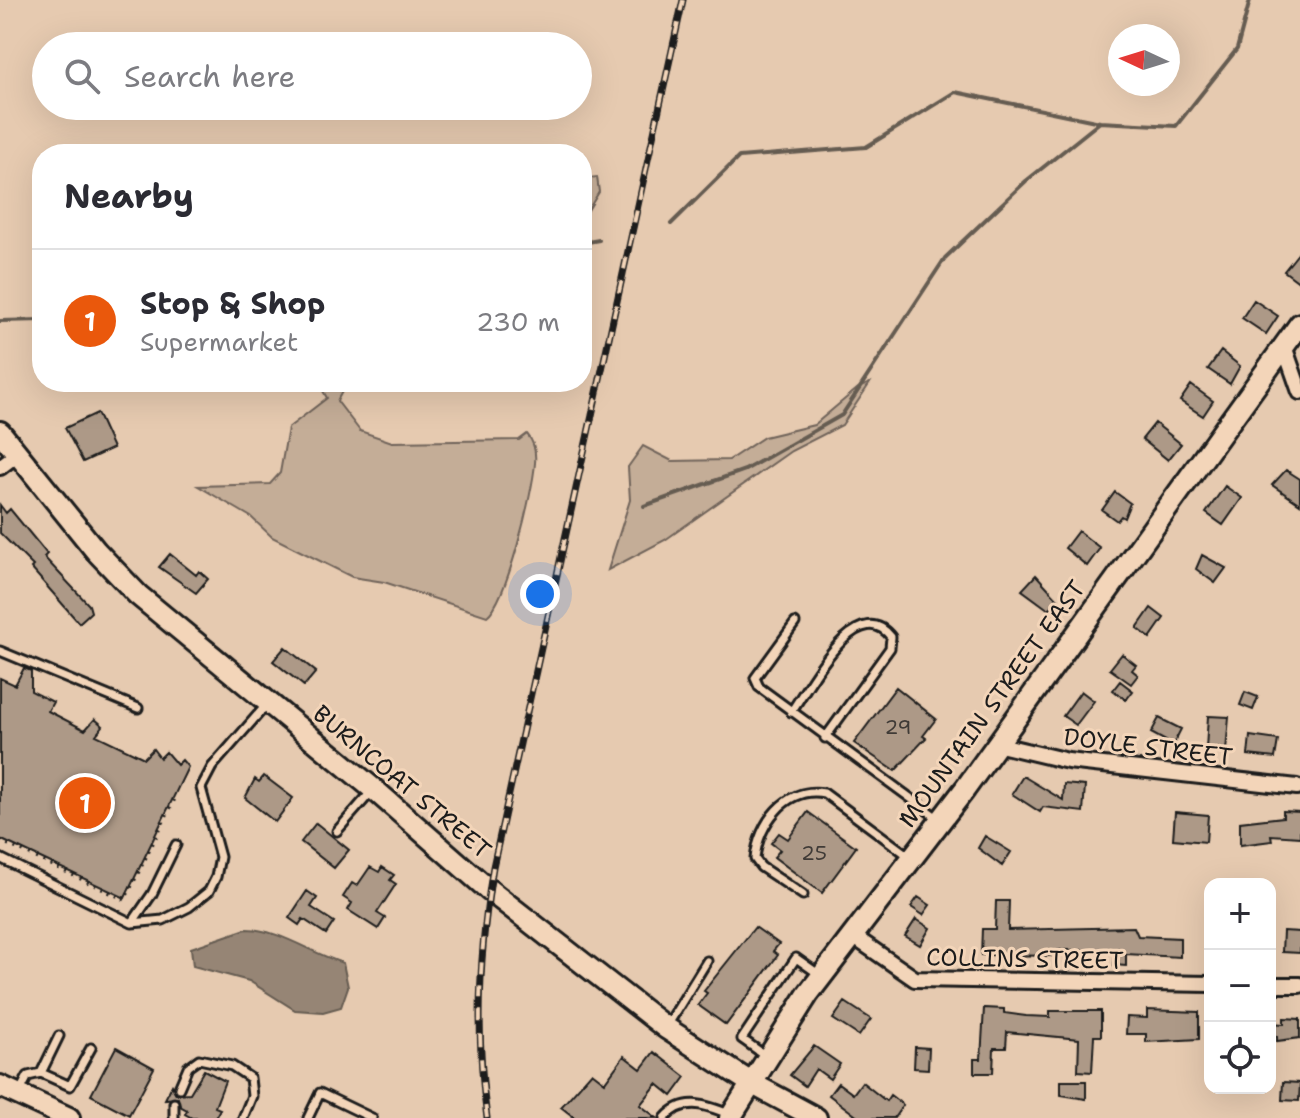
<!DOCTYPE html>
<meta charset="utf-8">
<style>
body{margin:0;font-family:"Shantell Sans",sans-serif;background:#f2f2f3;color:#2b2b33}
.controls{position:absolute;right:24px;bottom:24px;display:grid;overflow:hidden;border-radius:16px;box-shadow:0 8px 32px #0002}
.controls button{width:72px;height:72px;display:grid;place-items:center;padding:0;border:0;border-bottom:2px solid #e1e1e2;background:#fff;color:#2b2b33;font:40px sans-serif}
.compass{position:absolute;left:1108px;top:24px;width:72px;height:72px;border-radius:50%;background:#fff;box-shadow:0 8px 32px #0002;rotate:274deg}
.you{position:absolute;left:540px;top:594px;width:28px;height:28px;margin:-20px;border:6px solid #fff;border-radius:50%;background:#1a73e8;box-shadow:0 0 0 12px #1a73e833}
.badge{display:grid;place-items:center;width:52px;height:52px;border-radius:50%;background:#ea580c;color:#fff;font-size:26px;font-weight:700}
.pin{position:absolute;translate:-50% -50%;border:4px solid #fff;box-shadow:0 2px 8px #0006}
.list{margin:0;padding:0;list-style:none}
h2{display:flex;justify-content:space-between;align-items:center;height:104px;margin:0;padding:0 32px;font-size:34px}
h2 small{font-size:26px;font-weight:400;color:#7c7c81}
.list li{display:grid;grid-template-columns:52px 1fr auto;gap:24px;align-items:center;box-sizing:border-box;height:144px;padding:0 32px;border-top:2px solid #e1e1e2}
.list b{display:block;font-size:30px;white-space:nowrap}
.list p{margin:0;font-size:26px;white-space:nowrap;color:#7c7c81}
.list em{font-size:26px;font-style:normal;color:#7c7c81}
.icon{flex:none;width:44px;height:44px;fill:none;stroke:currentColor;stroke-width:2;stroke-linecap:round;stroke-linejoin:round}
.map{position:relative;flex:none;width:1300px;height:1118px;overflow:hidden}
.search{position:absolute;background:#fff;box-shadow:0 8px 32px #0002;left:32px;top:32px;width:560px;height:88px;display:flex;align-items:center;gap:20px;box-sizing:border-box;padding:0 28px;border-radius:44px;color:#7c7c81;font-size:30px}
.panel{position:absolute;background:#fff;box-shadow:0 8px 32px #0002;left:32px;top:144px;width:560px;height:248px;border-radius:32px}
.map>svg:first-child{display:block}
.green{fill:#c4ad97;stroke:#70645a;stroke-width:2}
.water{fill:#968575;stroke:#655b51;stroke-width:2}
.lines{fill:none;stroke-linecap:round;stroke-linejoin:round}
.stream{stroke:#655b51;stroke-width:4}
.building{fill:#ad9987;stroke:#1c1c1c;stroke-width:2}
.lane-casing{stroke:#1c1c1c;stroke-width:13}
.street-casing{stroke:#1c1c1c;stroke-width:20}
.secondary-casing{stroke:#1c1c1c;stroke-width:26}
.path{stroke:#1c1c1c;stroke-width:3;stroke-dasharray:2 6;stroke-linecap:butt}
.lane{stroke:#f3d5b9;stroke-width:7}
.street{stroke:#f3d5b9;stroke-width:14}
.secondary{stroke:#f3d5b9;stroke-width:20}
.rail-casing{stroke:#1c1c1c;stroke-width:7}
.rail{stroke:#f3d5b9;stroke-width:4;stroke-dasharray:12;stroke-linecap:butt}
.labels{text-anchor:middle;stroke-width:6;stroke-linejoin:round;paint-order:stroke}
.number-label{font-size:20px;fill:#403b37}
.street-label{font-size:24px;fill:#1c1c1c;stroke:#f3d5b9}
</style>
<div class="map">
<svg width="1300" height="1118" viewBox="0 0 1300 1118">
<rect width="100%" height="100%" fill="#e6cab0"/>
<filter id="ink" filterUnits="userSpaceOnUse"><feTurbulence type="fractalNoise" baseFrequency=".0125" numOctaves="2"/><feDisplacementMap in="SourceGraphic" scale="16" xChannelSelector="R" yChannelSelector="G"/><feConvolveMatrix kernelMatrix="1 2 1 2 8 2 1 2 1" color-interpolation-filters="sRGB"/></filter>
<g filter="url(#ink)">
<path class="green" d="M597 177 599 192 582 220V179Z
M318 382H347L337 401 360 431 392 442 519 440 527 434C534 442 536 453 535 463 533 491 507 601 487 616L384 582 352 577 272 537 251 517 198 486 270 484 280 473 288 428 327 398Z
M870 383 842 425 791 451 665 540 608 570 630 500 628 467 643 446 672 461 729 460 764 437 814 425 858 388Z"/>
<path class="water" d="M246 929C279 929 310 953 343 963L348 987 341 1007 323 1012 295 1010 249 981 193 966 191 948Z"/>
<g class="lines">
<path class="stream" d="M671 224 739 157 866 147 955 92 1100 122 1176 126 1237 49 1250 0
M582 243 599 240
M0 321 42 320
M644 506 745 470 842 415 945 258 1026 181 1100 122"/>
</g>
<path class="building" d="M1300 251V283L1284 271Z
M1254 300 1278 316 1266 334 1242 318Z
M1221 351 1240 366 1230 384 1208 369Z
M1191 385 1213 401 1203 416 1180 401Z
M97 413 113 448 83 462 65 428Z
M1155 423 1181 444 1168 460 1142 439Z
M1286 470 1300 479V504L1272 485Z
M1225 486 1242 498 1223 525 1206 513Z
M1115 492 1130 503 1124 518 1121 516 1117 521 1102 510Z
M0 505 6 513 10 509 47 554 44 557 89 605 91 612 79 623 31 568 33 566 0 533Z
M1078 531 1100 548 1087 566 1065 548Z
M170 554 196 575 199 571 208 579 196 593 159 567Z
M1202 555 1226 568 1215 583 1196 569Z
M1036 575 1058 599 1049 610 1022 590Z
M1151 608 1164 618 1150 638 1137 628Z
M285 647 316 672 304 686 273 661Z
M1122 654 1136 665 1132 670 1138 675 1131 684 1110 669Z
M24 668 31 671V691L53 702 48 711 85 730 95 719 103 726 96 735 144 758 153 749 160 758 166 752 177 765 182 760 188 767 125 898 0 839V678L15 685Z
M1120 681 1133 691 1126 700 1113 690Z
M896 687 936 719 923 736 926 738 895 771 854 743Z
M1081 691 1094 701 1076 725 1063 716Z
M1245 692 1258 697 1253 710 1240 705Z
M1208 716 1229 717 1226 751 1206 749Z
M1159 718 1181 729 1173 745 1151 733Z
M1250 736 1278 740 1275 758 1248 755Z
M264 776 293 798 275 822 245 798 255 779 259 782Z
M1023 776 1063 800 1064 784 1085 786 1083 812 1043 807 1040 812 1012 794Z
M1283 811 1300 812V837L1271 835 1272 841 1240 845V822L1283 817Z
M808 812 856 847 822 893 774 857 780 850 771 843 779 833 788 839Z
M1175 812 1208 815 1206 842 1173 839Z
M316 823 349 850 334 868 301 842Z
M985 836 1011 852 1002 866 978 848Z
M370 867 379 872 382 867 394 875 390 880 396 884 377 913 385 918 378 929 348 910 352 903 343 897 352 883 357 886Z
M307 891 317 898 311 907 334 922 326 934 303 919 299 925 289 918Z
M918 897 930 905 923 915 911 907Z
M996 901H1009L1008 930 1134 927 1138 936 1180 938V957L1126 954V966L1114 965 1115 950H1058V956L981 955 982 929H995Z
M916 919 930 928 920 945 905 936Z
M755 927 779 944 773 951 778 955 726 1025 698 1005 707 993 704 991Z
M1283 931 1300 932V953L1282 952Z
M845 1002 871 1019 859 1036 833 1019Z
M984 1008 1004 1009V1013L1026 1016 1050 1017V1011H1101V1036H1094L1092 1072 1078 1071 1079 1039 1007 1032 1006 1048H994L993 1073H974V1059H981Z
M1147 1010 1199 1012V1039L1146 1042V1034H1126L1127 1017 1147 1018Z
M1284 1018 1300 1019V1038L1277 1041V1036H1270V1023L1284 1024Z
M814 1046 840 1064 830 1079 816 1069 805 1086 790 1075Z
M116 1047 154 1068 129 1115 91 1095Z
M915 1047 929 1048 928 1069 914 1068Z
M654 1052 686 1077 672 1096 657 1084 640 1105 657 1118H575L561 1107 592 1072 605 1082 624 1056 641 1069Z
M204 1070 225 1081 215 1107 220 1109 215 1118H192L185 1114 187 1110 180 1106 178 1098 165 1099 172 1085 176 1094 190 1093Z
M1061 1081H1086V1099L1061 1095Z
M862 1082 886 1101 890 1095 903 1105 894 1118H859L829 1095 838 1083 853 1094Z
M1283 1082 1300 1083 1299 1101 1282 1100Z"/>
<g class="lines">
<g class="lane-casing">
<path id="lane" d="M795 623 755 678 759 687 939 819
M0 651 138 708
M791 712C810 685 857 593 891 637L890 648 825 738
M337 831 372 791
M0 858 132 923 163 920 189 907 209 891 216 877 220 857 201 788 212 767 268 703
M803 895 761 867 755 859C758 824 786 786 824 793L910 857
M132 923 152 894 176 845
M667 1026 707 961
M766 1056 742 1039 796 958 820 975
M41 1073 59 1036
M179 1088 188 1067 199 1059 232 1066 250 1078 252 1096 243 1118
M19 1093 28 1076 41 1073 70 1086 91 1048
M174 1103V1118
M308 1118 320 1093 372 1118
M665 1118C685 1096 705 1105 729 1114"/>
</g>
<g class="street-casing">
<path id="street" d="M1284 346 1300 392
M0 467 17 454
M996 744 1068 761 1297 787
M853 936 915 979 1210 984
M1270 985H1300"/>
</g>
<g class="secondary-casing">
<path id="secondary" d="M0 432 96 551 138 595 377 792 489 890 666 1028 751 1083 816 1118
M0 1086 69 1118
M730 1118 808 994 965 789 1300 324"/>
</g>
<path class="path" d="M0 841 125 900 175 799"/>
<use href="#lane" class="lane"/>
<use href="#street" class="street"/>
<use href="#secondary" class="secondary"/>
<g class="rail-casing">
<path id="rail" d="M487 1118C475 1033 479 951 493 867L683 0"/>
</g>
<use href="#rail" class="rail"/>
</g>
</g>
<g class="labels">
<g class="number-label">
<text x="898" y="734">29</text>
<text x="814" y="860">25</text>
</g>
<g class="street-label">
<text transform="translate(992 704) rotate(-54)" y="8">MOUNTAIN STREET EAST</text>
<text transform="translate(1148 747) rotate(7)" y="8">DOYLE STREET</text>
<text transform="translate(402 782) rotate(40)" y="8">BURNCOAT STREET</text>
<text transform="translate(1025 959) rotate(1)" y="8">COLLINS STREET</text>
</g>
</g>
</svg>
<div class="controls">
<button>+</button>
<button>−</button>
<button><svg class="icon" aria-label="locate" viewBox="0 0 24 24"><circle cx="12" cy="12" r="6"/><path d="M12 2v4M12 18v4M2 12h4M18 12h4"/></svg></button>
</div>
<svg class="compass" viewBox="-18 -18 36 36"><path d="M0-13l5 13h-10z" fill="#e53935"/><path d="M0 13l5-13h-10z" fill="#7c7c81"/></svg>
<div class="you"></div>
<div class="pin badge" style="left:85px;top:803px">1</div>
<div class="search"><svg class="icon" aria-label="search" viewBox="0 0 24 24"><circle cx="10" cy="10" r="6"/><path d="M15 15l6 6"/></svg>Search here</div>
<section class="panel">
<h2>Nearby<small></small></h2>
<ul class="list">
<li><span class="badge">1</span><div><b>Stop &amp; Shop</b><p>Supermarket</p></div><em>230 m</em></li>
</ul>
</section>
</div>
